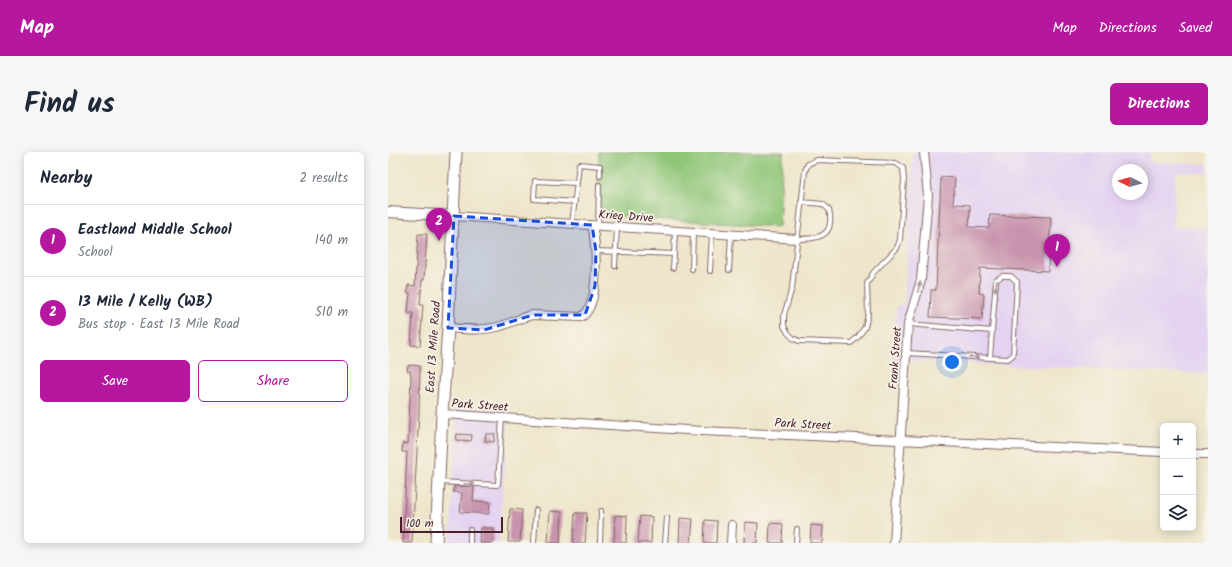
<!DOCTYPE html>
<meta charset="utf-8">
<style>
body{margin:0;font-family:Kalam,sans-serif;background:#f6f6f7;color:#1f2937}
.controls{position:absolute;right:12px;bottom:12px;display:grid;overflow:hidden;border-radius:6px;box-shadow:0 2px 10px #0003}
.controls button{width:36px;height:36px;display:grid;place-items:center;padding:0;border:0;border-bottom:1px solid #e0e1e3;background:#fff;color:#1f2937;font:20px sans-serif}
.compass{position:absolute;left:724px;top:12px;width:36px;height:36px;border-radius:50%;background:#fff;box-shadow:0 2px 10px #0003;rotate:275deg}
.scale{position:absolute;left:12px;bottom:10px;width:103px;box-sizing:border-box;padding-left:4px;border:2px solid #4a1f2b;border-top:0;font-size:11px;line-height:14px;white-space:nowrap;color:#4a1f2b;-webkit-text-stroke:3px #f7f3e8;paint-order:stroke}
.you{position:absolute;left:564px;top:210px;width:14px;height:14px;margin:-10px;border:3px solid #fff;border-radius:50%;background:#1a73e8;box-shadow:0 0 0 6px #1a73e833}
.badge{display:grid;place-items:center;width:26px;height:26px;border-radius:50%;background:#b5179e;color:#fff;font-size:13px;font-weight:700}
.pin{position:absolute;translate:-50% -33px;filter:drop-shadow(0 1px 2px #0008)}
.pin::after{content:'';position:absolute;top:21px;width:14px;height:12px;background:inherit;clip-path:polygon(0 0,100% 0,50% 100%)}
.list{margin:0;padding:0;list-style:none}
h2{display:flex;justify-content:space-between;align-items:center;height:52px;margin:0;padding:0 16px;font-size:17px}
h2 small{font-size:13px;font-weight:400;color:#747a83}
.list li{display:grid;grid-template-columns:26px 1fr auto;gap:12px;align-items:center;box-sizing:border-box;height:72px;padding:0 16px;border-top:1px solid #e0e1e3}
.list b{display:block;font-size:15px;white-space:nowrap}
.list p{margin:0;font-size:13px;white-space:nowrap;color:#747a83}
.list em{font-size:13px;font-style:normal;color:#747a83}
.actions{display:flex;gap:8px;padding:12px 16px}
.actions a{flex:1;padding:9px 0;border:1px solid #b5179e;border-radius:6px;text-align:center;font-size:14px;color:#b5179e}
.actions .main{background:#b5179e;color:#fff}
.icon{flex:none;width:22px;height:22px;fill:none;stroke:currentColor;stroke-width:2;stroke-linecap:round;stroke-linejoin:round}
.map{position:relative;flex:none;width:820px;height:391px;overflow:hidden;border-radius:6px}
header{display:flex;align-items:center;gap:24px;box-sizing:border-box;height:56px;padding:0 20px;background:#b5179e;color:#fff}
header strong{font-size:19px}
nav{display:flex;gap:22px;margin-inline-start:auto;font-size:14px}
.intro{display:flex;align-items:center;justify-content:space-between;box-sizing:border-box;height:96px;padding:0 24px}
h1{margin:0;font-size:28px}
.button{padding:10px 18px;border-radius:6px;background:#b5179e;color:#fff;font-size:14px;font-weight:700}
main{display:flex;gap:24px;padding:0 24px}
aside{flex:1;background:#fff;border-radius:6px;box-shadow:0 2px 10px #0003}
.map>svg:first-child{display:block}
.built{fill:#e4d3f1;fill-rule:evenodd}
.green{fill:#90c678;stroke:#6d7252}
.building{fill:#c893ad}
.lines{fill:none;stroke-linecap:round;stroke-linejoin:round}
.service-casing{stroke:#836563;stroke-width:6}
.minor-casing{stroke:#836563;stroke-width:10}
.tertiary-casing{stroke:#836563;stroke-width:12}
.secondary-casing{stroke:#836563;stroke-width:13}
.service{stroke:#fff;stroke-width:4}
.minor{stroke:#fff;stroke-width:8}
.tertiary{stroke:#fff;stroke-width:10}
.secondary{stroke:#fff;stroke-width:11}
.oneway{fill:#ae9aa0}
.marked{fill:#1d4ed8;fill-opacity:0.2;stroke:#1d4ed8;stroke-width:3;stroke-dasharray:8 5;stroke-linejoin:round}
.labels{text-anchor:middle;stroke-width:3.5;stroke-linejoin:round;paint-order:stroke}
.street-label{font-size:12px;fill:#4a1f2b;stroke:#f7f3e8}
</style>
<header>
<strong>Map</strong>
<nav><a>Map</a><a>Directions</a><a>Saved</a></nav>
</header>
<div class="intro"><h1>Find us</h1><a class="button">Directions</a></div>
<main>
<aside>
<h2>Nearby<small>2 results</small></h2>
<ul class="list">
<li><span class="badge">1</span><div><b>Eastland Middle School</b><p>School</p></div><em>140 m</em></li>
<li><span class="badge">2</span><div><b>13 Mile / Kelly (WB)</b><p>Bus stop · East 13 Mile Road</p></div><em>510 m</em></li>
</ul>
<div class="actions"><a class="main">Save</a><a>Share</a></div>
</aside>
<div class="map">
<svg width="820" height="391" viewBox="0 0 820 391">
<rect width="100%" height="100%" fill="#f7f3e8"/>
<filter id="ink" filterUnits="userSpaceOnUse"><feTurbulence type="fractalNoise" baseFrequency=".025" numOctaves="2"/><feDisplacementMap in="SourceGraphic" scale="8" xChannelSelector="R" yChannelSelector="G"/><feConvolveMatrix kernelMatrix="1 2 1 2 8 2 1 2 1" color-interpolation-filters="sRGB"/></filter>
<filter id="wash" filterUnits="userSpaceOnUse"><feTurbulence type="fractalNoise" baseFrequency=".012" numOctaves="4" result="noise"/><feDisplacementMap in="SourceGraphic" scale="16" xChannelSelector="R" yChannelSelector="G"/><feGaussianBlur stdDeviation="0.9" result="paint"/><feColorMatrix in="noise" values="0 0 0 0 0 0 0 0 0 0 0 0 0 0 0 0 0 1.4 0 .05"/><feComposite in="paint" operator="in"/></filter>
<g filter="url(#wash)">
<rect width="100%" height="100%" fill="#eee6cb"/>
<path class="built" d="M525 0H762L761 10 820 12V21L788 20 785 74 820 76V222L506 208 509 154H516ZM730 18H754V42H730Z
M69 256 121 257 111 391H62Z"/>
<path class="green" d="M211 0H395L391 75 209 63Z"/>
<g id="blocks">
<path class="building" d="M553 25 567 26 565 52 582 53 581 75 601 76 602 63 663 65 660 119 592 116 591 141 596 142 594 167 542 165 543 138H548Z
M30 82H39L36 128H34L32 153H35L34 167 32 194 23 193 25 161H20L22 141H19L20 133 27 134Z
M23 213 32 214 31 261 24 391H15L19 300H14L15 291 20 292 23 225 22 219H19L20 214Z
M69 282 84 283 83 289 68 288Z
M98 282H107L106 290 97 289Z
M66 334 86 335 85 349 102 350 101 362 72 360 74 341 65 340Z
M122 357 134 358 132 390H120Z
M162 359 174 360 172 391H160Z
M187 361H199L197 391H185Z
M227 363 239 364 238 391H226Z
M252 364 264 365 263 391H250Z
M292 366 305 367 303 391H291Z
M317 368 329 369 328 391H316Z
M357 370 370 371 369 391H356Z
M382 371 395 372 394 391H381Z
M423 373 435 374 434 391H422Z
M93 376H106L105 391H92Z"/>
</g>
</g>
<g filter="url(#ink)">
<use href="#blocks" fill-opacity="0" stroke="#836563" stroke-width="1"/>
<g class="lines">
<g class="service-casing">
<path id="service" d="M429 8 508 11 515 16 516 27 512 88 509 96 485 121 479 132 480 162 477 175 470 185 463 191 411 189 405 186 400 181 396 174V163L404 136 417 19 420 12Z
M187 50 146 47 147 29 189 31
M184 72 191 12 212 14V24
M210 74 211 33
M409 87C421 87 442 87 442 70 443 66 442 62 441 58L435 52 413 50
M208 99 286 102 287 79
M227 114 229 75
M285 116 286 102
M304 117 305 80
M341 118 343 83
M322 119 324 82
M519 201 620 207 625 203 629 130 623 124H614L608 128 604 179 520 172
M602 206 604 179
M51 330 109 333 110 332 114 266
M82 391V378
M146 391 148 358
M212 391 213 359
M277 391 279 366
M408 391 409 377"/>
</g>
<g class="minor-casing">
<path id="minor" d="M66 64 409 87
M60 176C76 177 93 179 109 175 122 172 132 165 145 163L193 165C213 155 208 92 204 73
M54 262 314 279 775 300
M805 302H820
M343 391 344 373
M506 391 520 172 533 128 540 44 536 0"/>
</g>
<g class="tertiary-casing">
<path id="tertiary" d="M0 60 66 64"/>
</g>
<g class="secondary-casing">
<path id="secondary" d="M48 391 54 262 60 176 68 0"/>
</g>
<use href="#service" class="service"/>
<use href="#minor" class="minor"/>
<use href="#tertiary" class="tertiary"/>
<use href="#secondary" class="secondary"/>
</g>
<defs><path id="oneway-solid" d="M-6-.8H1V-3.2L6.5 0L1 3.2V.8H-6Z"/></defs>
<g class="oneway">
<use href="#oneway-solid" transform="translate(608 134) rotate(98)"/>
<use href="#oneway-solid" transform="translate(531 135) rotate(-74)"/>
<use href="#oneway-solid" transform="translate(586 205) rotate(4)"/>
<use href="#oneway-solid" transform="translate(81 332) rotate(3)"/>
</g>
</g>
<path class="marked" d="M66 64 204 73 208 99 207 134 197 163H145L96 178 60 176Z"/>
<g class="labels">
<g class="street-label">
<text transform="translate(238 64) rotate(4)" y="4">Krieg Drive</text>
<text transform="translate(45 195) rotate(-86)" y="4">East 13 Mile Road</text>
<text transform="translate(507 206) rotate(-86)" y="4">Frank Street</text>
<text transform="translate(92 253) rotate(4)" y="4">Park Street</text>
<text transform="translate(415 272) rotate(3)" y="4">Park Street</text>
</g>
</g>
</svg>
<div class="controls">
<button>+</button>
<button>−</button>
<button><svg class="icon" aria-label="layers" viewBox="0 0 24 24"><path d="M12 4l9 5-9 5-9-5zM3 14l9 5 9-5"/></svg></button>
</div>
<svg class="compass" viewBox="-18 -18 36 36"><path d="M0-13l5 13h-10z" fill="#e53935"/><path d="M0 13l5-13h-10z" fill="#747a83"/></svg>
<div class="scale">100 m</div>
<div class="you"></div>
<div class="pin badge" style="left:669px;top:115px">1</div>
<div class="pin badge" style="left:51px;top:89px">2</div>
</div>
</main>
